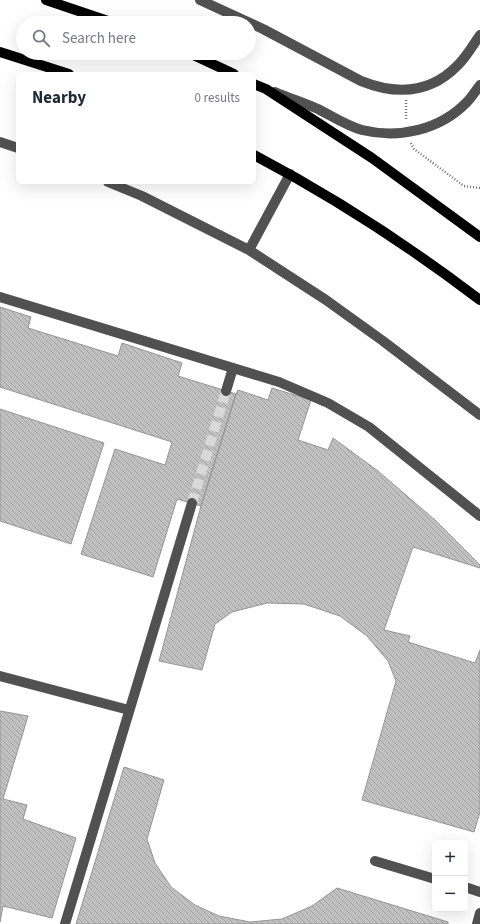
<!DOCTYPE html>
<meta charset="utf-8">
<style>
body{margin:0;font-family:"Source Sans 3",sans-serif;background:#f6f6f7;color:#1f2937}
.controls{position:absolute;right:12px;bottom:12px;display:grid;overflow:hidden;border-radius:6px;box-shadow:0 4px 16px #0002}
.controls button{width:36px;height:36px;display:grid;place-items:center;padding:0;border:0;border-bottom:1px solid #e0e1e3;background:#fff;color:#1f2937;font:20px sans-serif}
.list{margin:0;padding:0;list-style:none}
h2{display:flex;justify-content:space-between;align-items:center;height:52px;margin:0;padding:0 16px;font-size:17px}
h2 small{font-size:13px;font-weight:400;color:#747a83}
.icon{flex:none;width:22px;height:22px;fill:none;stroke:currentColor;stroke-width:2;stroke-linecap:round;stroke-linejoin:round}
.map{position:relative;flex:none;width:480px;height:924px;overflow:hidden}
.search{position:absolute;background:#fff;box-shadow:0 4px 16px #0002;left:16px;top:16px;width:240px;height:44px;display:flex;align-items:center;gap:10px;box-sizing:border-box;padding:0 14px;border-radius:22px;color:#747a83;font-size:15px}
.panel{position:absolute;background:#fff;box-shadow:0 4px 16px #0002;left:16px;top:72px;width:240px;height:112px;border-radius:6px}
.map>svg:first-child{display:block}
.building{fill:url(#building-back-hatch);stroke:#959595}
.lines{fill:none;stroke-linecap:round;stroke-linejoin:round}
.minor-tunnel{stroke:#d9d9d9;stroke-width:10;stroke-dasharray:10 5;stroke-linecap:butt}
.path{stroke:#737373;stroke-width:2.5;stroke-dasharray:1 2;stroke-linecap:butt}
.minor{stroke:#515151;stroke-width:10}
.major{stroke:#000;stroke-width:10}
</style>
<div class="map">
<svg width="480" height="924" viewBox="0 0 480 924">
<defs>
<pattern id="building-back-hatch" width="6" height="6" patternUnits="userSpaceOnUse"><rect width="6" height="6" fill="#c0c0c0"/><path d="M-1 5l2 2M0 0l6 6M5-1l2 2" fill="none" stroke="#a3a3a3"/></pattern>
</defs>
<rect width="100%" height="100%" fill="#fff"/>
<path class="building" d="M0 307 31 317 28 328 118 356 122 343 182 363 178 376 236 394 201 506 177 499 153 577 81 554 115 449 165 465 172 442 0 387Z
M272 388 311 400 298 440 328 450 333 438 378 471 435 520 480 565V568L413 547 384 630 410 636 408 642 475 663 480 650V812L474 832 362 800 396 681 388 661 367 636 340 616 304 604 267 603 232 612 215 624 202 670 159 661 201 506 236 394 238 390 268 400Z
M0 409 104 443 71 544 0 521Z
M0 711 28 716 3 799 27 805 23 819 76 838 52 918 3 906 0 922Z
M124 767 164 780 147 839 155 863 171 887 195 905 219 916 250 922 282 919 312 906 337 888 448 922V924H76Z"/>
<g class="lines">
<path class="minor-tunnel" d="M192 503 226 391"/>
<path class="path" d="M406 100V121
M411 143 414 149 464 186 480 188"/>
<path class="minor" d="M200 0 263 29 361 81C396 95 430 94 458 65 467 56 473 45 480 35
M275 92C289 98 304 103 318 109 332 116 347 126 362 130 399 139 440 130 467 102 472 97 476 90 480 85
M0 142 18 148
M108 182 142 196 249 250 326 300 383 341 480 415
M249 250 290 174
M0 297 279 382 328 403 369 427 480 516
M226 391 233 368
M0 676 129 710
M375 861 435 879
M465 887 480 892
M65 924 192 503
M477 924 480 913"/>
<path class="major" d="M46 0 114 23
M0 52 69 74
M189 53 234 74
M254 84 266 89 372 158 480 237
M254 155C334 197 409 246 480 300"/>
</g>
</svg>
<div class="controls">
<button>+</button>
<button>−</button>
</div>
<div class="search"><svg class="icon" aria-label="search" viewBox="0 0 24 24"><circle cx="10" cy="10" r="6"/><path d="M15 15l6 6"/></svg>Search here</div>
<section class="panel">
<h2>Nearby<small>0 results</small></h2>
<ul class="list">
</ul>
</section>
</div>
